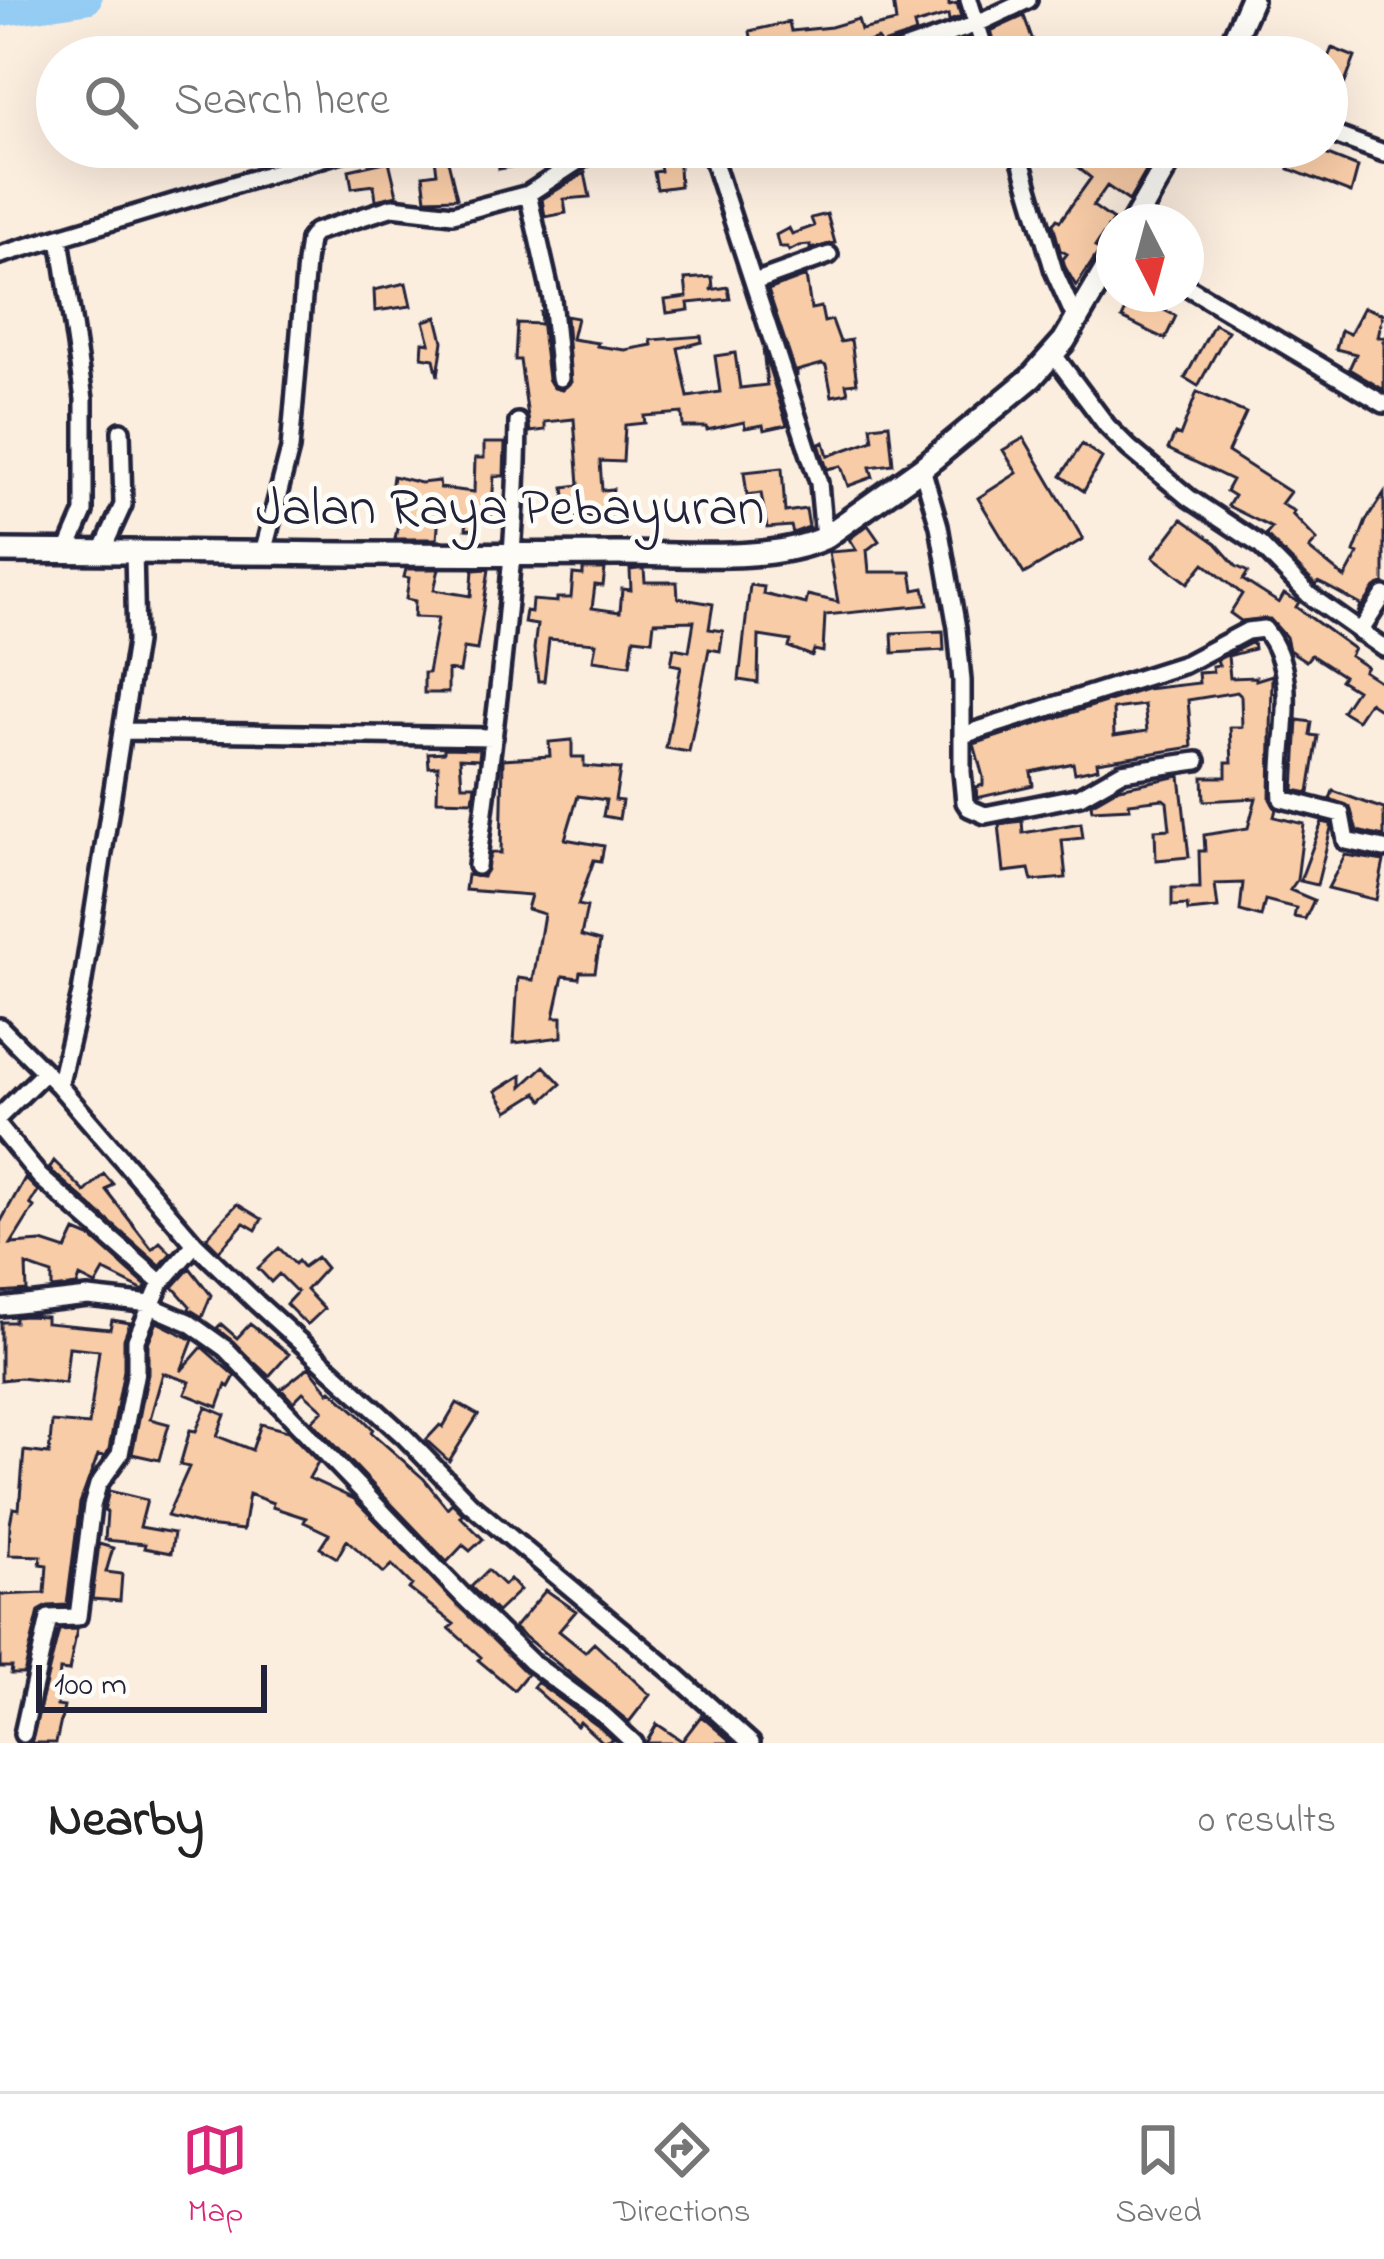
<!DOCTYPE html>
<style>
body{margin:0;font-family:"Indie Flower",sans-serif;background:#f2f2f2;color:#222}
.compass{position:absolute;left:1096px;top:204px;width:108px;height:108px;border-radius:50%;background:#fff;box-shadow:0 12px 48px #0002;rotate:174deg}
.scale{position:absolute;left:36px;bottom:30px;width:231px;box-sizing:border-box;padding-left:12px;border:6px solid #22223b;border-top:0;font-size:33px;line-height:42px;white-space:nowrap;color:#22223b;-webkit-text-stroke:9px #fdfcf7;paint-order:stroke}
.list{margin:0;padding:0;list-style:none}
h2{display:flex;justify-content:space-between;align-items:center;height:156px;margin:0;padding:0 48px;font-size:51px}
h2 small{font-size:39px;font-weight:400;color:#767676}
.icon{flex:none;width:66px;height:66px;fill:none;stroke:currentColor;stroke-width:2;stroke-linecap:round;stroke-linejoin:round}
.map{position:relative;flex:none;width:1384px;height:1743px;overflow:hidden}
.search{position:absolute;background:#fff;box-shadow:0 12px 48px #0002;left:36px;right:36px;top:36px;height:132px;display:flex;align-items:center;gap:30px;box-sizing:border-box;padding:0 42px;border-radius:66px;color:#767676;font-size:45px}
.sheet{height:348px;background:#fff}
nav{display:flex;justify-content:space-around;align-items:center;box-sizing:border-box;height:168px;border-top:3px solid #e0e0e0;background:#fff;font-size:33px;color:#767676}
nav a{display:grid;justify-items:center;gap:6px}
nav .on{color:#db2777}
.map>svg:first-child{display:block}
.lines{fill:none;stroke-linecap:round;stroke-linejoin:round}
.river{stroke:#94ccf3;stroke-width:27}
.building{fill:#f8cca7;stroke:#22223b;stroke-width:3;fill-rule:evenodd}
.street-casing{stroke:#22223b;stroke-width:24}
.secondary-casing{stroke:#22223b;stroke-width:30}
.street{stroke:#fdfcf7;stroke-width:15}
.secondary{stroke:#fdfcf7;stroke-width:21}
.labels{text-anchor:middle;stroke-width:10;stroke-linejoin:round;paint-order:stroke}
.street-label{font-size:54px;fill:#22223b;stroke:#fdfcf7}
</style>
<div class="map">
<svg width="1384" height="1743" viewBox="0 0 1384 1743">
<rect width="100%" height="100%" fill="#fceedf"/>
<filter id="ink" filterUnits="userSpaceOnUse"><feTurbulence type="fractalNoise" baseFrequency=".00833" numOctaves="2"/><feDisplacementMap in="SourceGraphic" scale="24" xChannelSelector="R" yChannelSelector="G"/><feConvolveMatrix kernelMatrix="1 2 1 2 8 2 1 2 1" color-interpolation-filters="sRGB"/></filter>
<g filter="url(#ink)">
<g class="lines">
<path class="river" d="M0 13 88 0"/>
</g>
<path class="building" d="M893 0H949V5L957 3 961 17 949 21 948 15 914 25 916 33 880 45 878 39 851 47 849 40 818 45 819 51 805 54 804 46 771 51 772 57H754L750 31 789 22 791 31 831 27 858 19 861 30 896 22Z
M1024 16 1033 41 999 56 991 31Z
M1332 48 1355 57 1343 88 1327 82V60Z
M495 147 553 148 578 147 557 161 547 162 546 155 514 160 515 166 499 169Z
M657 147H678L680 186 657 189 654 172 661 171Z
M1053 147H1079L1091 157 1098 147 1159 149 1129 201 1107 186 1093 206 1113 220 1095 247 1100 250 1076 286 1065 267 1063 259 1067 254 1060 250 1053 224 1057 219 1060 221 1091 178Z
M1297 147H1308L1358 167 1351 193 1289 169Z
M447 157 457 198 426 199 423 175 437 173 435 159Z
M389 161 397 195 376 200 374 185 352 188 349 170Z
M585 173 590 197 564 199 566 213 545 217 542 199Z
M827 214 835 243 810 249V245L799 246 789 251 787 247H779L776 235 789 228 792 234 814 226 811 218Z
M806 276 811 309 821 307 824 322 832 320 840 342 851 340 857 383 846 384 848 393 832 396 826 366 822 364 797 371V377L768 290Z
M712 277 713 288 710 290 728 287 730 299 688 303 689 310 667 313 665 300 687 297 685 279Z
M406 283 411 306 375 311 374 290Z
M1133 295 1176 316 1165 339 1122 318Z
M1364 307 1383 314 1378 337H1384V390L1349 369 1356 354 1336 349 1341 330 1350 334Z
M540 311 548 379 554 388 562 390 571 382 566 316 577 318 572 339 598 343 597 346 625 350 652 345 651 340 701 336 702 342 678 348 688 397 720 392 715 356 735 353 740 388 767 385 763 349 787 425 764 430 763 425 745 428 744 422 707 430 706 427H683L682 413 644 416 645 423 625 425 623 462 600 461 602 490 613 489 610 516 567 517 564 487 579 485 574 419 545 422V430L530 432 520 360H515L517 323 541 324Z
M437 317 443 341 438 376 434 359 422 357 423 342 430 343 424 321Z
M1214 324 1228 331 1198 386 1185 378Z
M1197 392 1246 413 1228 452 1290 492 1281 504 1294 511 1292 514 1317 540 1309 549 1345 578 1358 554 1354 552 1366 521 1384 493V583L1375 588 1358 613 1361 605 1319 582 1316 585 1266 535 1272 528 1228 506 1234 496 1226 491 1232 480 1168 449 1175 434 1180 436Z
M889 424 893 464 870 467 873 477 848 486 841 466 827 469 819 444 824 442 828 456 873 440 871 426Z
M1024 438 1083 539 1024 574 978 498 1017 473 1003 450Z
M484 443H505L504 476H494L491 522 480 521 479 530 466 529 467 518 439 515 437 539H395L404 493 391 491 393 476 421 483 439 481 440 488 474 492 475 458H484Z
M1082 444 1102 458 1084 491 1061 476Z
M782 468 785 512 806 509 809 527 793 533 791 526 767 528 761 493 747 495 744 472Z
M1182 519 1216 543 1236 566 1248 572 1243 580 1279 603 1284 594 1299 602 1296 607 1354 649 1350 656 1367 667 1364 671 1384 684V712L1369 702 1357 720 1342 711 1356 690 1340 680 1343 676 1311 655 1306 661 1289 650 1286 637 1270 619 1241 621 1230 613 1242 594 1204 563 1188 583 1153 557Z
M868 525 879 541 867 550 869 572H911L914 590 924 588 928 605 825 615 823 652 814 650 812 656 789 647 791 641 759 636 758 683 739 680 750 585 764 587 763 594 806 604 808 595 838 602 829 552 856 550 849 539Z
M406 569H439L434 590 471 596 473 570 489 569 477 650 464 648 460 672 448 670V693H424V673H428L438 618 414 617 415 601 406 599 409 578 404 577Z
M583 569H605L603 586 595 585 592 608 620 612 622 589 631 590 630 570 638 569H644L645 582H677L678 598 713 604 709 629 723 631 720 651 709 649 689 752 666 748 681 666 671 664 674 648 689 651 694 621 654 622 652 640 634 638 630 665 593 660 596 643 549 639 544 681H538L534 649 537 625 524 623 526 611 531 612 532 600 557 602V598H571L573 574 583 575Z
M943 631 944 650 893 653 892 633Z
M1253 642 1254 649 1228 656 1230 678 1256 677V680L1272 675 1270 799 1276 809 1274 817 1304 824 1297 880 1290 890 1314 900 1305 919 1294 917 1296 908 1265 900 1261 917 1240 911 1243 883 1215 884 1218 908 1188 911 1187 905 1172 906V888H1200L1199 851H1205L1204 835 1248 828 1256 798 1204 801 1203 777H1226V762H1232L1230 727H1242L1241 696 1237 692 1188 700 1192 747 1097 762 1098 768 1075 773 1073 763 1031 772 1033 785 977 798 976 787 983 785V777L974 744 1146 689 1199 683 1198 673 1213 672 1212 666 1219 665 1217 660ZM1144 705 1147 731 1114 736 1113 709Z
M1298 720 1312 722 1310 735 1318 736 1309 793 1294 790Z
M572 740V757H584V766L620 769 615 800 622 801 619 819 603 816 606 800 578 796 565 839 604 846 601 861 594 860 578 905 587 907 581 936 600 941 595 972H580L579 978 563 976 554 1017H562V1037L514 1043 518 978 533 980 544 914 527 909 531 895 465 890 467 875 483 877 491 853H501L503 759 550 756 549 742Z
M444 748 480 749 479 759 460 758 462 785H475L473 801 437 800 438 766 429 767 428 753 444 752Z
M1180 776 1189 857 1156 860 1155 830 1170 829 1167 802 1163 799 1129 803 1130 808 1092 810 1091 804 1119 788Z
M1333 791 1384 809V837L1357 831 1350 807 1330 799Z
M1022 821 1023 833 1081 823 1083 838 1062 840 1066 878 1032 881 1029 869 1004 872 999 824Z
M1322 822 1331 824V828L1317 885 1300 881Z
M1345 855 1384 861 1376 900 1328 888Z
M544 1066 561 1084 543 1100 537 1093 508 1111 496 1091 522 1075V1086Z
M54 1161 85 1192 104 1174 113 1184 106 1190 152 1249 160 1242 171 1253 160 1266 49 1169Z
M25 1178 38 1191 30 1204 34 1207 11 1244 42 1242 66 1250 75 1231 92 1238 146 1286 144 1291 104 1271 96 1285 80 1277 77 1286 52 1289V1274L26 1265 27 1291 0 1293V1223Z
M237 1204 262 1219 256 1230 244 1223 219 1251 206 1238Z
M279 1248 295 1264 298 1261 303 1267 317 1257 326 1268 306 1290 324 1309 307 1325 286 1304 297 1292 279 1274 271 1282 258 1268Z
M190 1268 211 1295 202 1317 189 1309 190 1306 173 1287Z
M25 1316 46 1317V1323L110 1329 112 1320 130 1323 124 1339V1370L109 1449 104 1456 98 1455 80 1503 67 1605 48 1606 39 1611 24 1674H11L12 1667H0V1595L45 1593 47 1565 40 1564 41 1556 9 1555 10 1524 13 1508 19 1509 24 1451 49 1454 52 1422 89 1425 99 1350 69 1347 65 1383 20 1378 1 1380V1322H15V1317Z
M157 1322 193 1340 181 1371 202 1347 235 1376 229 1387 226 1385 218 1407 185 1394 190 1382 163 1373 150 1419 169 1424 159 1460 132 1454 148 1373V1343Z
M221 1324 237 1338 250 1324 289 1354 269 1376 217 1328Z
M309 1367 329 1392 331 1390 356 1412 373 1429 371 1432 424 1479 447 1508 452 1503 463 1514 460 1516 483 1539 470 1551 463 1545 447 1562 312 1421 323 1410 303 1392 293 1402 281 1389Z
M457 1403 478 1415 449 1461 426 1440 440 1425 443 1427Z
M206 1407 225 1415 217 1436 252 1450 261 1424 288 1431 318 1462 309 1478 354 1499 527 1674 514 1690 478 1660 481 1657 449 1628 454 1624 409 1589 412 1585 392 1565 384 1573 347 1540 337 1558 320 1548 329 1534 304 1522 306 1518 272 1507 273 1503 249 1494 243 1530 206 1526 167 1516 189 1467 180 1465 190 1430 196 1431Z
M109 1491 147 1500 140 1527 174 1533 171 1553 144 1548 145 1544 105 1540 107 1512 104 1511Z
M99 1544 113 1548 106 1572 122 1574 120 1601 92 1599Z
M488 1570 504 1585 510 1579 520 1590 497 1612 471 1587Z
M546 1590 576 1611 559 1631 585 1652 594 1643 650 1695 629 1722 514 1628Z
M77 1629 69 1671 60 1670 57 1706 64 1707 56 1743H31L59 1630Z
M537 1682 598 1726 613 1740 603 1743 580 1722 577 1726 533 1687Z
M701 1716 733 1743H646L657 1724 682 1741Z"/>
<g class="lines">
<g class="street-casing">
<path id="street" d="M969 0 987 57
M660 57H672
M883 57 977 24 1028 0
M1327 132 1384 153
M709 147 819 483 824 538
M1017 147 1054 271 1076 320
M528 194 600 147
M60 238 84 399V512L67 551
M0 255 359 147
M754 282 829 255
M1186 286 1384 404
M1054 355 1107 426 1129 448 1189 498 1260 545 1309 595 1384 648
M922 468 939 526 957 628 962 681V772L965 802 969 808 985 815 1080 796 1122 772 1197 761
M102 551 123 505 121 431
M263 553 290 449 306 263 309 240 315 232 393 207 453 214 528 194 552 299 560 378
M1360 632 1384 595
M123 731 494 737
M963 735 1185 664 1247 631 1264 629C1304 678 1277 743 1282 799L1341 814 1346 841 1384 849
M477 866C496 718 516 571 518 422
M0 1027 59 1086 195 1244 257 1303 404 1436 470 1504 672 1672 751 1743
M59 1086 81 993 136 642 134 550
M0 1116 45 1072
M0 1128 40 1177 161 1283 151 1306 188 1322 226 1349 465 1598 531 1662 606 1717 634 1743
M161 1283 195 1244
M0 1307 88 1297 151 1304
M23 1734 49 1618 78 1617 92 1506 98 1485 120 1454 136 1371V1340L151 1306"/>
</g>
<g class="secondary-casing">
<path id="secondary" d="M1226 57 1251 0
M1134 222 1177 147
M0 551C205 552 410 556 615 554 677 553 767 564 824 538L922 468 1031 378 1064 341 1114 256"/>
</g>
<use href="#street" class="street"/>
<use href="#secondary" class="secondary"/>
</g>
</g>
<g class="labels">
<g class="street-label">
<text x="510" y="524">Jalan Raya Pebayuran</text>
</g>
</g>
</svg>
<svg class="compass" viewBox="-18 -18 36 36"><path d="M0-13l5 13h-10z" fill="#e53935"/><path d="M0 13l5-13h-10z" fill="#767676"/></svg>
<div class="scale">100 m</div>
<div class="search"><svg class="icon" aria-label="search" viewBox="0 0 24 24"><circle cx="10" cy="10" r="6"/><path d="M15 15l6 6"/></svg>Search here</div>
</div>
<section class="sheet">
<h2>Nearby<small>0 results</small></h2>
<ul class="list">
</ul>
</section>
<nav>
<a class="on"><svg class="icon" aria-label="map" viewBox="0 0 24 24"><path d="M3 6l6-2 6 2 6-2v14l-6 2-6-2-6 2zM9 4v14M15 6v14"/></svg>Map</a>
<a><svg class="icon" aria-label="directions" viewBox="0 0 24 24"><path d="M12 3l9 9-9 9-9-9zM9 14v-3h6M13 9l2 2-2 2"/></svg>Directions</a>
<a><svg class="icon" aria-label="saved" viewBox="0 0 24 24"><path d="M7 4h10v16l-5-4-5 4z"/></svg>Saved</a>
</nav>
